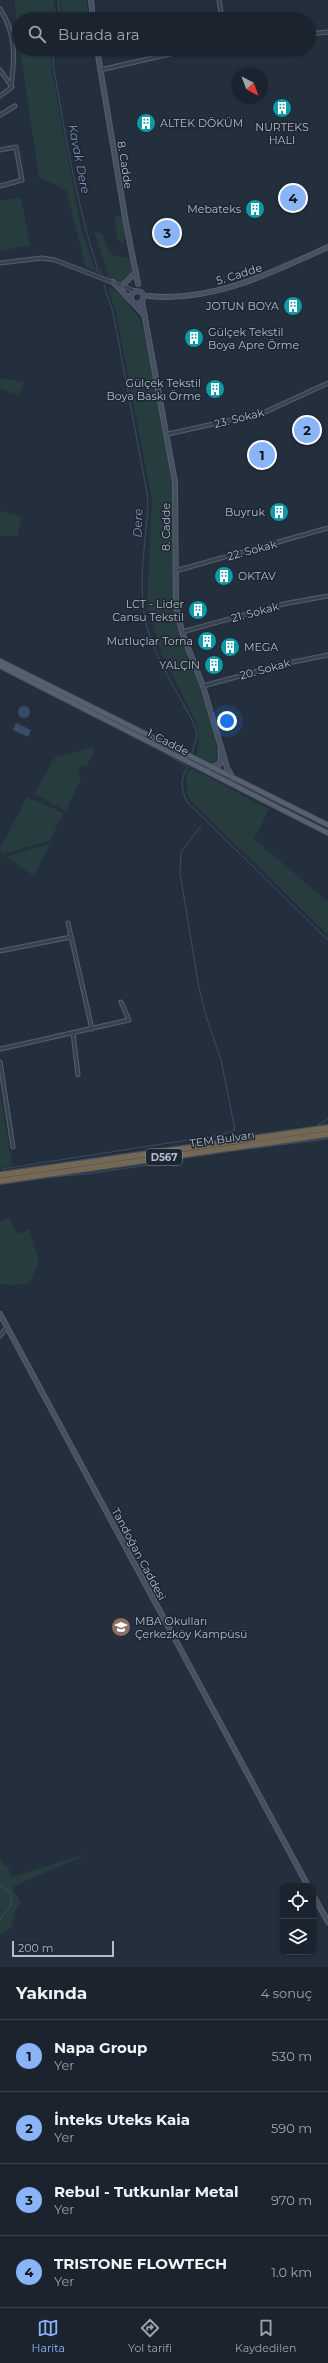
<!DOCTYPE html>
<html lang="tr">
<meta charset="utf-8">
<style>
body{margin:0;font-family:Montserrat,sans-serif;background:#242b36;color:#f1f3f6}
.controls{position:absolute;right:12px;bottom:12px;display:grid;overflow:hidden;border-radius:8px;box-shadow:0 1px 3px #0004}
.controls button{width:36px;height:36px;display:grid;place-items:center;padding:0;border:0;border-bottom:1px solid #39404a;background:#1b232e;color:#f1f3f6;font:20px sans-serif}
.compass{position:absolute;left:232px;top:68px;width:36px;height:36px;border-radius:50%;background:#1b232e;box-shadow:0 1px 3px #0004;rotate:139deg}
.scale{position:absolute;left:12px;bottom:10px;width:102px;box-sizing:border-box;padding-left:4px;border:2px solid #b4bcc9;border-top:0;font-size:11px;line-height:14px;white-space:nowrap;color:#b4bcc9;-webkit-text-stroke:3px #1d2633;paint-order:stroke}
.you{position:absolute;left:227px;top:721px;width:14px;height:14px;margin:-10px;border:3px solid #fff;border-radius:50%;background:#1a73e8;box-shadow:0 0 0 6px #1a73e833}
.badge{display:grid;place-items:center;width:26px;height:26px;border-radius:50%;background:#8ab4f8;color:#111;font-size:13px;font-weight:700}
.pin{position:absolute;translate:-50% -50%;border:2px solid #fff;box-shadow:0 1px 4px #0006}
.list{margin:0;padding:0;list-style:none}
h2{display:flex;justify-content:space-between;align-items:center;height:52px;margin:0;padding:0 16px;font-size:17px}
h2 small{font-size:13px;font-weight:400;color:#a0a4aa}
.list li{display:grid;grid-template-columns:26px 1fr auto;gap:12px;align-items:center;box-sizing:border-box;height:72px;padding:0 16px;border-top:1px solid #39404a}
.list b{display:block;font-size:15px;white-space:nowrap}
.list p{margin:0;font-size:13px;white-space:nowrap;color:#a0a4aa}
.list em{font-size:13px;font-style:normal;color:#a0a4aa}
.icon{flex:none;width:22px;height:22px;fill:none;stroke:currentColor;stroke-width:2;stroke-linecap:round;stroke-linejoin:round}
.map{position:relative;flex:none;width:328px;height:1967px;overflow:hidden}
.search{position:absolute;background:#1b232e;box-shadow:0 1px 3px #0004;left:12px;right:12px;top:12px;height:44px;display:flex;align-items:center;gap:10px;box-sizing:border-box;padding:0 14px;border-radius:22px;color:#a0a4aa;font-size:15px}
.sheet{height:340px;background:#1b232e}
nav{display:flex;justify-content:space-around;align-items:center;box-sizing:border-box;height:56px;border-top:1px solid #39404a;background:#1b232e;font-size:11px;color:#a0a4aa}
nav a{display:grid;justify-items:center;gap:2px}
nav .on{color:#8ab4f8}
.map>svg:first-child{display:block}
.green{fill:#263c3f}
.water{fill:#394c67}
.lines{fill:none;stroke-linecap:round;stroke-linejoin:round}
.stream{stroke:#394c67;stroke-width:1}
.street-casing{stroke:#565f6c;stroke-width:5}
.secondary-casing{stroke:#565f6c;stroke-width:6}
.primary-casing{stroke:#414a57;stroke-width:6}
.highway-casing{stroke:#434c59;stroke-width:8}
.street{stroke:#38414e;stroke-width:3}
.secondary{stroke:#465061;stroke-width:4}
.primary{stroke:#56606e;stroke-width:4.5}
.highway{stroke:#746855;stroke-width:5.5}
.labels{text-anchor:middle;stroke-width:3;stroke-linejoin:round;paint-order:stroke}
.shield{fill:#1d2633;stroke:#878f9c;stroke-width:1}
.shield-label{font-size:10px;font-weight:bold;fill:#b4bcc9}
.poi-label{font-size:11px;fill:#b4bcc9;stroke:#1d2633;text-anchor:end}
.street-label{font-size:11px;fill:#b4bcc9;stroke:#1d2633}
.water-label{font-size:12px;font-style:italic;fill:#7c92b1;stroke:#1d2633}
</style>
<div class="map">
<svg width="328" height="1967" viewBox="0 0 328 1967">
<rect width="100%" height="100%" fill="#242f3e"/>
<path class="green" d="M14 0H53L57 19H19V38Z
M60 0H86L89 19H64Z
M20 49H50L52 72 81 228 94 267 98 270 101 267 103 275 86 267 66 190 39 177Z
M21 197 30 245 0 251V201Z
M122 215 126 239 123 243 117 239 114 217Z
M94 231 102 234C110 249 105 256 126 257L130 261 132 272 124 282H119L107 277 108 273Z
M108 287 120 294 140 319 149 351 174 482 173 604 211 721 220 757 218 762 213 764 196 755 199 742 197 724 163 657 147 607 152 500 116 313Z
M0 378 24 382 19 395 0 389Z
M0 511 22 517 17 536H0Z
M92 747 94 752 87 766 78 767 81 778 66 811 34 794 54 758Z
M193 769 269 809 254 839 328 902V935L191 801C185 790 185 783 188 771Z
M27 797 63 813 50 841 2 854 0 848Z
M48 844 49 846 34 876 6 857Z
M0 1092 12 1164 9 1167 0 1168Z
M9 1217 17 1234 29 1229 39 1261 30 1283 16 1285 0 1284V1222Z
M90 1853 14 1886 13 1889 21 1903 16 1909 12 1927 0 1935V1858L4 1865 8 1867 12 1877Z"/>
<path class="water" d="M18 712a6 6 0 1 1 12 0a6 6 0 1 1-12 0Z
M16 723 31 730 28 737 13 730Z"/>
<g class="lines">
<path class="stream" d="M58 0 61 19
M54 49 53 64C65 133 76 203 98 270
M104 286 113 312 147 493 148 507C145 545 137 589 147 627 157 662 179 694 195 726L197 736 192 753
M0 669 167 754 188 767C180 778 181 789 187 802L328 940
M318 1125 328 1119
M248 1149 328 1139
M2 1169 220 1135 235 1130 221 1060 206 1016 199 988 180 873 181 852 201 826
M50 1177 87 1174 168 1162
M0 1885 11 1893V1905L0 1920"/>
<g class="street-casing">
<path id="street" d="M219 0 222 19
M0 9C16 33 15 58 11 86
M309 34 328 32
M0 70 12 87 0 96
M100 70 192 49
M0 115 15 106
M0 150 16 147 22 180 0 186
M0 263 42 258 55 260 135 291
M168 434 263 413 328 383
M175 571 328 528
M182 632 283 604 328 596
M203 686 288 663 328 655
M68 923 92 1029
M0 951 71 937
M73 1033 78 1075
M0 1049 129 1020 121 1002
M0 1062 13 1147
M0 1336 7 1327"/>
</g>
<g class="secondary-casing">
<path id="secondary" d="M91 0 93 19
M97 49 126 223 138 284
M113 282 132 302 136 304 142 302 144 295 141 292 135 291 131 295V301
M122 286 136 272
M149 296C212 303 273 272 328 247
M142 302 175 482 176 606 182 632 203 686 221 747
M134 304 145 316
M210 767 219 765 221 760V747L227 768 233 778
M0 1314 308 1886
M313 1895 328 1922"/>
</g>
<g class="primary-casing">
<path id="primary" d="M0 661 328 825
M0 666 328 833"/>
</g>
<g class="highway-casing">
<path id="highway" d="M0 1175 328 1128
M0 1181 328 1134"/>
</g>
<use href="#street" class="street"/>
<use href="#secondary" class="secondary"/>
<use href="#primary" class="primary"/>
<use href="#highway" class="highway"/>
</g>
<defs>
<g id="building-disc" transform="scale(1)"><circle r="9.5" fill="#0f9aa8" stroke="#1d2633"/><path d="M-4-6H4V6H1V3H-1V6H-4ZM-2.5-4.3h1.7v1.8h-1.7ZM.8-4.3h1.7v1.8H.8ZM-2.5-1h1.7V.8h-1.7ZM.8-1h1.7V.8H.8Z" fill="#fff"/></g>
<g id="school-disc" transform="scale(1)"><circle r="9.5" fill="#8d6e63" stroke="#1d2633"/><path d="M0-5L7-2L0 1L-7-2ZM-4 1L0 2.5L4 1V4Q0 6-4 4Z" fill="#fff"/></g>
</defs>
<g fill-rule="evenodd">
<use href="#building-disc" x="282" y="108"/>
<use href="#building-disc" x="146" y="123"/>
<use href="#building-disc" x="255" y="209"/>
<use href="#building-disc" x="293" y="306"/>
<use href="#building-disc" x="194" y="338"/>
<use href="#building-disc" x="215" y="389"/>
<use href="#building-disc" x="279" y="512"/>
<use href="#building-disc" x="224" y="576"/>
<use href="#building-disc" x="198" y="610"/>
<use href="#building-disc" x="207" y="641"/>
<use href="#building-disc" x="230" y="647"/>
<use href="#building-disc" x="214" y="665"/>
<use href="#school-disc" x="121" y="1627"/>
</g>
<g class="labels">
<rect class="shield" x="146" y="1149" width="36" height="16" rx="3"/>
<g class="shield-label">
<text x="164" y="1161">D567</text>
</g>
<g class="poi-label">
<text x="160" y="127" text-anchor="start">ALTEK DÖKÜM</text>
<text x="282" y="131" text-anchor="middle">NURTEKS<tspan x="282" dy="13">HALI</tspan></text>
<text x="241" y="213">Mebateks</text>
<text x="279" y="310">JOTUN BOYA</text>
<text x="208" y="336" text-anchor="start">Gülçek Tekstil<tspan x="208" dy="13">Boya Apre Örme</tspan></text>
<text x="201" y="387">Gülçek Tekstil<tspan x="201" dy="13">Boya Baskı Örme</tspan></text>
<text x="265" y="516">Buyruk</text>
<text x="238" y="580" text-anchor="start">OKTAV</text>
<text x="184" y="608">LCT - Lider<tspan x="184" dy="13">Cansu Tekstil</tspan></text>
<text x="193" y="645">Mutluçlar Torna</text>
<text x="244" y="651" text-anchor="start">MEGA</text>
<text x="200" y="669">YALÇIN</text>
<text x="135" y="1625" text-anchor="start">MBA Okulları<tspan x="135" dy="13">Çerkezköy Kampüsü</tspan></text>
</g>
<g class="street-label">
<text transform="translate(125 165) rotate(81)" y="4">8. Cadde</text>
<text transform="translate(239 274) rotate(-17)" y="4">5. Cadde</text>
<text transform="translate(239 418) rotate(-14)" y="4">23. Sokak</text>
<text transform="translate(166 527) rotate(-90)" y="4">8. Cadde</text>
<text transform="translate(252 550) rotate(-15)" y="4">22. Sokak</text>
<text transform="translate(255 612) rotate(-15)" y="4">21. Sokak</text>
<text transform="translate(265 669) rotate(-15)" y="4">20. Sokak</text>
<text transform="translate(168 742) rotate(27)" y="4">1. Cadde</text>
<text transform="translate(222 1139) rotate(-8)" y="4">TEM Bulvarı</text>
<text transform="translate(139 1554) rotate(62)" y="4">Tandoğan Caddesi</text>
</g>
<g class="water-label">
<text transform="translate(79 159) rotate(79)" y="4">Kavak Dere</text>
<text transform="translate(138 523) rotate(-88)" y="4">Dere</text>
</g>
</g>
</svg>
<div class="controls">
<button><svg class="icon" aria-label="locate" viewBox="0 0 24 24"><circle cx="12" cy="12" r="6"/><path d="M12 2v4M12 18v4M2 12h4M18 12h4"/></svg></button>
<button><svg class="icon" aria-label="layers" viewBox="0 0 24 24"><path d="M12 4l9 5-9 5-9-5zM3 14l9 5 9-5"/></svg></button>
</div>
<svg class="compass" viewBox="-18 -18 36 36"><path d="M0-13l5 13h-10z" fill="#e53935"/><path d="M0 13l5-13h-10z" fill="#a0a4aa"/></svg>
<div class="scale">200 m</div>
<div class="you"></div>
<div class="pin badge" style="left:262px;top:455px">1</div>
<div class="pin badge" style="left:307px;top:430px">2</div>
<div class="pin badge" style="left:167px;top:233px">3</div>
<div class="pin badge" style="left:293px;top:198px">4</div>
<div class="search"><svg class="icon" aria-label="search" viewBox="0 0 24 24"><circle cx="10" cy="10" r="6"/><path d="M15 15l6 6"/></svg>Burada ara</div>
</div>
<section class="sheet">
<h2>Yakında<small>4 sonuç</small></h2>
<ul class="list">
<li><span class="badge">1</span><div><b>Napa Group</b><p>Yer</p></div><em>530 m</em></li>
<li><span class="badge">2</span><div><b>İnteks Uteks Kaia</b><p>Yer</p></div><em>590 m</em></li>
<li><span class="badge">3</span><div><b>Rebul - Tutkunlar Metal</b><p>Yer</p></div><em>970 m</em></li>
<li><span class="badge">4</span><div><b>TRISTONE FLOWTECH</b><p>Yer</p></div><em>1.0 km</em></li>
</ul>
</section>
<nav>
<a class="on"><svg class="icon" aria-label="map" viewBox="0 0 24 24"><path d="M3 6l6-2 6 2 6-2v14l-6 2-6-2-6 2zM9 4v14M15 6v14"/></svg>Harita</a>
<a><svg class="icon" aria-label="directions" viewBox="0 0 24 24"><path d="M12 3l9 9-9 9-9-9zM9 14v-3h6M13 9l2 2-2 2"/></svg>Yol tarifi</a>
<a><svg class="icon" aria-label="saved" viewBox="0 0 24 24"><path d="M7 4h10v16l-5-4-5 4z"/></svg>Kaydedilen</a>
</nav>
